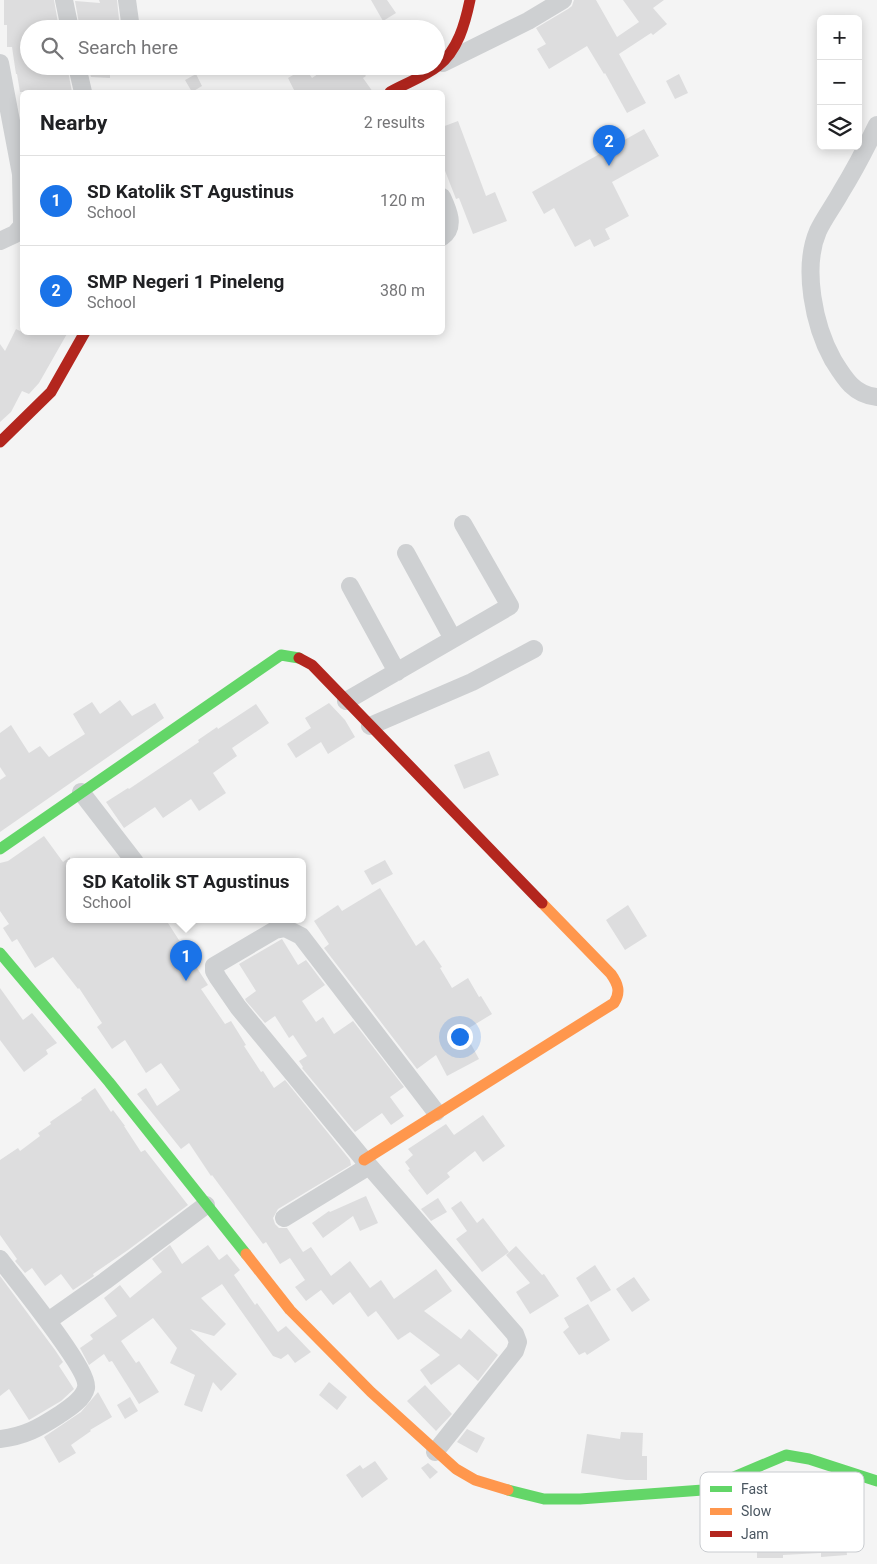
<!DOCTYPE html>
<meta charset="utf-8">
<style>
body{margin:0;font-family:Roboto,sans-serif;background:#f6f6f6;color:#202124}
.controls{position:absolute;right:15px;top:15px;display:grid;overflow:hidden;border-radius:8px;box-shadow:0 2px 12px #0003}
.controls button{width:45px;height:45px;display:grid;place-items:center;padding:0;border:0;border-bottom:1px solid #e0e0e0;background:#fff;color:#202124;font:25px sans-serif}
.you{position:absolute;left:459px;top:1036px;width:18px;height:18px;margin:-12px;border:4px solid #fff;border-radius:50%;background:#1a73e8;box-shadow:0 0 0 8px #1a73e833}
.badge{display:grid;place-items:center;width:32px;height:32px;border-radius:50%;background:#1a73e8;color:#fff;font-size:16px;font-weight:700}
.pin{position:absolute;translate:-50% -41px;filter:drop-shadow(0 1px 2px #0008)}
.pin::after{content:'';position:absolute;top:26px;width:18px;height:15px;background:inherit;clip-path:polygon(0 0,100% 0,50% 100%)}
.popup{position:absolute;left:66px;top:858px;width:240px;height:65px;box-sizing:border-box;display:grid;place-content:center;border-radius:8px;background:#fff;filter:drop-shadow(0 1px 4px #0005);font-size:16px;white-space:nowrap;color:#757577}
.popup b{font-size:19px;color:#202124}
.popup::after{content:'';position:absolute;left:50%;top:100%;margin-left:-10px;border:10px solid transparent;border-top-color:#fff}
.list{margin:0;padding:0;list-style:none}
h2{display:flex;justify-content:space-between;align-items:center;height:65px;margin:0;padding:0 20px;font-size:21px}
h2 small{font-size:16px;font-weight:400;color:#757577}
.list li{display:grid;grid-template-columns:32px 1fr auto;gap:15px;align-items:center;box-sizing:border-box;height:90px;padding:0 20px;border-top:1px solid #e0e0e0}
.list b{display:block;font-size:19px;white-space:nowrap}
.list p{margin:0;font-size:16px;white-space:nowrap;color:#757577}
.list em{font-size:16px;font-style:normal;color:#757577}
.icon{flex:none;width:28px;height:28px;fill:none;stroke:currentColor;stroke-width:2;stroke-linecap:round;stroke-linejoin:round}
.map{position:relative;flex:none;width:877px;height:1564px;overflow:hidden}
.search{position:absolute;background:#fff;box-shadow:0 2px 12px #0003;left:20px;top:20px;width:425px;height:55px;display:flex;align-items:center;gap:12px;box-sizing:border-box;padding:0 18px;border-radius:28px;color:#757577;font-size:19px}
.panel{position:absolute;background:#fff;box-shadow:0 2px 12px #0003;left:20px;top:90px;width:425px;height:245px;border-radius:8px}
.map>svg:first-child{display:block}
.building{fill:#ddddde}
.lines{fill:none;stroke-linecap:round;stroke-linejoin:round}
.street{stroke:#ced0d2;stroke-width:18}
.fast{stroke:#63d668;stroke-width:11}
.slow{stroke:#ff974d;stroke-width:11}
.jam{stroke:#b3261e;stroke-width:11}
.key{fill:#fff;stroke:#c9ccd0;stroke-width:1}
.key-label{font-size:14px;fill:#4a5661}
</style>
<div class="map">
<svg width="877" height="1564" viewBox="0 0 877 1564">
<rect width="100%" height="100%" fill="#f4f4f4"/>
<path class="building" d="M4 0H54L59 29H29V66H67L72 92H20L17 74H16L12 47H7V25H4Z
M99 0H117L120 29H80L75 1 100 3Z
M371 0H387L396 13 383 21Z
M574 0H596L617 37 639 22 623 0H664L653 8 667 24 653 35 651 33 619 54 646 103 627 113 605 73 604 74 587 46 549 69 537 49 546 44 536 28 568 9 572 6Z
M88 66H110V78L91 77Z
M333 66H358L366 76 363 78 373 92H295L288 78 305 68 312 78 321 72 323 74Z
M196 74 202 86 192 92 185 80Z
M679 74 688 93 675 99 666 81Z
M458 121 486 196 495 192 507 221 473 234 459 198 456 199 442 163V127Z
M644 129 659 156 612 182 629 216 605 229 610 239 594 247 590 239 575 247 554 208 544 214 532 192Z
M16 329 22 332H68L39 383 29 394 22 391 11 412 0 422V344L5 351Z
M120 700 132 716 155 703 164 718 0 832V780L6 776 0 767V733L11 725 29 753 40 746 49 757 85 734 73 714 92 702 100 714Z
M329 703 345 720 355 737 328 754 321 742 296 758 287 744 311 728 305 718Z
M256 704 269 723 232 748 237 756 213 773 226 793 199 811 191 799 163 818 155 807 124 828 106 802 128 788 129 789 199 742 198 740 217 727 218 729Z
M489 751 499 775 464 789 454 765Z
M44 836 63 862 70 857V920H166L208 985 201 989 225 1024 231 1021 246 1045 244 1046 261 1072 263 1071 274 1088 285 1080 350 1160 351 1165 278 1209 273 1218 275 1224 279 1228H287L303 1252 311 1247 331 1276 350 1261 370 1288 381 1280 394 1299 436 1269 452 1291 424 1311 461 1339 469 1329 498 1355 478 1381 459 1364 431 1385 420 1370 440 1355 410 1332 398 1340 376 1311 368 1317 350 1292 333 1305 321 1290 306 1301 295 1287 305 1280 290 1258 280 1264 266 1242 263 1244 212 1175 211 1176 189 1143 181 1149 137 1094 146 1088 157 1106 180 1090 161 1063 146 1073 125 1040 112 1049 97 1027 102 1023 79 988 78 989 53 957 35 968 17 939 12 942 3 928 9 924 0 911V863L8 861Z
M385 860 393 874 372 885 364 871Z
M380 888 416 946 424 940 442 967 440 968 452 988 468 978 479 997 481 996 492 1014 464 1031 479 1059 447 1076 436 1055 417 1069 324 948 329 944 314 921 338 905 342 911Z
M628 905 647 936 625 950 606 920Z
M282 939 298 965 306 960 325 985 302 1001 316 1022 323 1017 334 1034 353 1021 404 1087 390 1097 404 1116 391 1125 382 1113 355 1132 302 1068 303 1067 299 1061 307 1056 293 1035 289 1038 275 1016 265 1023 246 1001 245 999 256 991 239 964Z
M0 988 23 1020 32 1013 57 1043 46 1050 48 1054 24 1072 0 1040Z
M95 1088 111 1112 113 1110 125 1126H124L141 1152 145 1150 188 1205 128 1250 93 1274 94 1276 73 1290 61 1274 45 1286 32 1268 25 1273 15 1261 17 1259 0 1235V1160L18 1148 20 1151 40 1136 38 1133 51 1124 50 1122 82 1100 81 1098Z
M483 1115 505 1146 483 1162 475 1151 447 1173 450 1177 427 1195 408 1170 410 1169 405 1162 413 1155 408 1149 446 1124 454 1135Z
M366 1196 378 1223 360 1231 353 1216 323 1238 312 1223 329 1211 330 1212Z
M438 1198 447 1212 431 1221 421 1209Z
M461 1201 477 1223 483 1218 509 1252 482 1272 456 1239 467 1231 451 1208Z
M170 1245 182 1264 208 1245 219 1260 227 1254 240 1270 234 1275 255 1305 257 1303 278 1332 286 1326 311 1352 295 1363 288 1354 281 1359 273 1356 222 1284 201 1298 226 1324 214 1336 190 1329 237 1374 221 1391 213 1382 202 1412 184 1405 195 1375 170 1363 177 1348 153 1318 121 1341 136 1363 139 1361 159 1392 139 1404 112 1361 109 1362 104 1354 89 1365 80 1348 93 1339 90 1335 117 1316 104 1298 120 1285 130 1298 162 1272 152 1259Z
M516 1246 542 1275 544 1274 559 1296 530 1314 516 1292 530 1283 506 1255Z
M595 1265 611 1290 591 1302 576 1278Z
M0 1276 55 1350 63 1362 59 1366 74 1389 61 1401 29 1420 9 1389 0 1396Z
M634 1277 650 1300 632 1312 616 1289Z
M588 1304 610 1340 587 1355 585 1352 579 1355 563 1332 569 1327 564 1318Z
M329 1382 347 1397 337 1410 319 1395Z
M425 1385 452 1414 436 1431 407 1401Z
M98 1392 112 1417 90 1430 91 1431 71 1445 76 1453 59 1463 44 1437 81 1412Z
M130 1397 138 1411 125 1419 117 1405Z
M467 1429 485 1438 477 1453 457 1442Z
M621 1432 643 1433 642 1456H647V1480H626L581 1473 587 1434 620 1439Z
M375 1461 388 1479 362 1498 346 1475 360 1465 363 1469Z
M428 1463 438 1472 430 1479 421 1468Z
M846 1505 847 1526H844L847 1555 821 1557V1553L783 1555V1558H757V1537L798 1538 797 1512 817 1511V1506Z"/>
<g class="lines">
<path class="street" d="M64 0 70 29
M127 0 131 29
M0 63 21 174 22 222
M443 63 528 21 563 0
M77 66 83 92
M877 125C866 148 854 171 841 192 834 205 824 218 818 231 802 268 814 326 833 360 844 378 854 395 877 397
M442 197C448 210 456 227 442 237
M0 241 15 234 22 226
M406 553 453 639
M350 586 397 672
M346 701 510 606 463 524
M370 726 472 682 534 649
M81 792 135 862
M284 1218 369 1166
M0 1259C14 1278 90 1370 86 1388 83 1400 68 1409 59 1415 39 1428 25 1436 0 1439
M48 1321 105 1281 206 1205
M435 1452 515 1351 518 1342 515 1334 364 1160 238 1007 218 978 214 971V966L275 930 285 928 301 936 436 1112"/>
<path class="fast" d="M0 849 281 655 299 658
M0 953 109 1082 246 1254
M508 1490 544 1499H580L703 1490 786 1455 809 1459 877 1481"/>
<path class="slow" d="M364 1160 614 1003C621 992 618 984 611 974L542 903
M246 1254 290 1310 371 1392 456 1469 475 1480 508 1490"/>
<path class="jam" d="M390 92C406 83 424 77 438 66 458 50 465 24 470 0
M0 442 51 392 85 332
M299 658 312 665 542 903"/>
</g>
<rect x="700" y="1472" width="164" height="80" rx="8" class="key"/>
<rect x="710" y="1486" width="22" height="6" fill="#63d668"/>
<rect x="710" y="1508" width="22" height="7" fill="#ff974d"/>
<rect x="710" y="1531" width="22" height="6" fill="#b3261e"/>
<g class="key-label">
<text x="741" y="1494">Fast</text>
<text x="741" y="1516">Slow</text>
<text x="741" y="1539">Jam</text>
</g>
</svg>
<div class="controls">
<button>+</button>
<button>−</button>
<button><svg class="icon" aria-label="layers" viewBox="0 0 24 24"><path d="M12 4l9 5-9 5-9-5zM3 14l9 5 9-5"/></svg></button>
</div>
<div class="you"></div>
<div class="pin badge" style="left:186px;top:981px">1</div>
<div class="popup"><b>SD Katolik ST Agustinus</b>School</div>
<div class="pin badge" style="left:609px;top:166px">2</div>
<div class="search"><svg class="icon" aria-label="search" viewBox="0 0 24 24"><circle cx="10" cy="10" r="6"/><path d="M15 15l6 6"/></svg>Search here</div>
<section class="panel">
<h2>Nearby<small>2 results</small></h2>
<ul class="list">
<li><span class="badge">1</span><div><b>SD Katolik ST Agustinus</b><p>School</p></div><em>120 m</em></li>
<li><span class="badge">2</span><div><b>SMP Negeri 1 Pineleng</b><p>School</p></div><em>380 m</em></li>
</ul>
</section>
</div>
